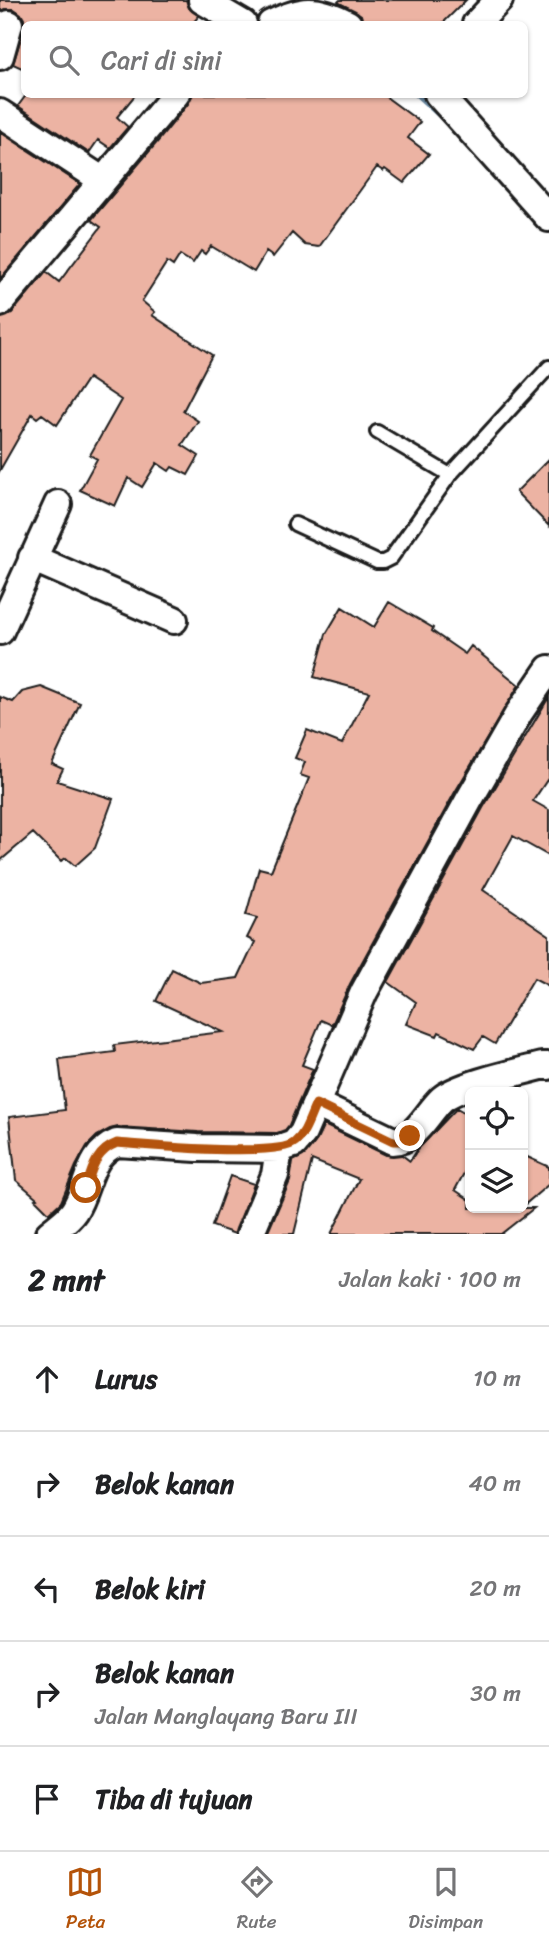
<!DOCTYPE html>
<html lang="id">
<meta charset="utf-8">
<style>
body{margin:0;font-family:Sriracha,sans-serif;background:#f2f2f2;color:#202124}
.controls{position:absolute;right:21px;bottom:21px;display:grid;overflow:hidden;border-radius:10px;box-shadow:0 2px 5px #0004}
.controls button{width:63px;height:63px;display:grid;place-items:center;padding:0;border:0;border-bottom:2px solid #e0e0e0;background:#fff;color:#202124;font:35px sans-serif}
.stop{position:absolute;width:21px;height:21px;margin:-16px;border:5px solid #b45309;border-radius:50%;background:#fff}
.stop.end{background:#b45309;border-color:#fff;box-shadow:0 2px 7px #0008}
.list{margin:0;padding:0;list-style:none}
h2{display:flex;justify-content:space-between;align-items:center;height:91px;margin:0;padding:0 28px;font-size:30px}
h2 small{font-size:23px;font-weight:400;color:#757577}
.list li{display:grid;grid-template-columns:46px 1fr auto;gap:21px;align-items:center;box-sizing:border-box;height:105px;padding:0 28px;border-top:2px solid #e0e0e0}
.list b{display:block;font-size:26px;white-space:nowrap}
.list p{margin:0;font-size:23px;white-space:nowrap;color:#757577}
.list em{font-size:23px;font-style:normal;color:#757577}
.icon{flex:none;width:38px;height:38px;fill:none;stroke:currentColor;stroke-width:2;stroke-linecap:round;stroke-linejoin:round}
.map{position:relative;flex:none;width:549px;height:1234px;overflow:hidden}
.search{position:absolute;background:#fff;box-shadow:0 2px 5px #0004;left:21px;right:21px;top:21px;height:77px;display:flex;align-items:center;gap:18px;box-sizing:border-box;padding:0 24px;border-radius:10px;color:#757577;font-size:26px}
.sheet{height:616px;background:#fff}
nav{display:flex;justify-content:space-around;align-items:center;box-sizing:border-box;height:98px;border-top:2px solid #e0e0e0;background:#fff;font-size:19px;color:#757577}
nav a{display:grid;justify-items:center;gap:4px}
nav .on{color:#b45309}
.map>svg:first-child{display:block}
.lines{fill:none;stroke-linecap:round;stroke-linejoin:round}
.stream{stroke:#6887a0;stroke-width:8}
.building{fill:#ecb3a3;stroke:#1c1c1c;stroke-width:2}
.service-casing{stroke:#1c1c1c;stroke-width:18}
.minor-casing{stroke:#1c1c1c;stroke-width:32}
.service{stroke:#fff;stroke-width:12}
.minor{stroke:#fff;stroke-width:26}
.route{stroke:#b45309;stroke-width:9}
</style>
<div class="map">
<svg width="549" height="1234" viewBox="0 0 549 1234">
<rect width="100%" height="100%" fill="#fff"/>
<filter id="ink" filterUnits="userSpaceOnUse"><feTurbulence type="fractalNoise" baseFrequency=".0143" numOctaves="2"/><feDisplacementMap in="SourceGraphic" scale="14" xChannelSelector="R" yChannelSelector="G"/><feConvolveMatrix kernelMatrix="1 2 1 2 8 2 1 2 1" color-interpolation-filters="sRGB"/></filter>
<g filter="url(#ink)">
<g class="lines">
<path class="stream" d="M418 94 442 116"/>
</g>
<path class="building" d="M0 0H186L189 8 199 16 192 24H24V69L13 64 24 28V19L21 14 14 9H6L0 11Z
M340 0H466L442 24H363L361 15 338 2Z
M27 94H136L117 117 128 127 110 148 98 140 89 153 18 106Z
M193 94H382L420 122 408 138 429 154 404 183 385 169 383 171 377 167 319 247 305 245 292 233 273 257 266 252 254 272 211 246 205 254 201 251 193 263 180 255 173 266 167 262 142 301 155 312 152 315 212 355 183 411 198 421 182 445 199 456 188 475 172 467 169 471 157 463 142 487 128 478 115 506 80 490 97 459 90 455 121 400 88 378 57 425 42 414 37 418 32 414 0 470V318L12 313 46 272 59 282 101 227 91 220 159 140 188 104Z
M0 132 80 184 0 279Z
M549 459V526L516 492Z
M389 602 433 628 432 631 465 654 471 646 519 685 455 792 350 984 332 1025 321 1020 302 1065 313 1069 289 1125 285 1130 277 1133 198 1132 118 1127 110 1129 97 1136 87 1146 76 1166 61 1202 49 1213 35 1199 37 1198 16 1180 9 1117 65 1110 59 1059 115 1052 114 1045 223 1032 156 1001 172 969 201 983 238 978 255 942 247 938 257 918 246 915 259 868 271 871 309 778 300 775 305 762 295 758 307 730 342 744 369 692 314 677 326 634 342 607 374 627Z
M41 687 80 703 52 764 63 769 57 781 113 799 95 848 75 866 66 858 61 861 33 833 0 861V697L13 702 22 692Z
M549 697V777L533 801 549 810V856L513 836 483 890 549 935V986L534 978 495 1044 483 1037 474 1049 439 1032 437 1036 406 1024 416 1002 388 982 483 808Z
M457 1108 470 1116V1162L455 1190 470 1200V1208H534L501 1234H331L359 1179 312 1160 294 1234H267L290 1181 293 1161 306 1154 317 1140 324 1125 386 1155H402L410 1161 418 1149Z
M523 1155 549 1167V1184L523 1206Z
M230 1176 254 1184 235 1234 212 1226Z"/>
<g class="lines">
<g class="service-casing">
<path id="service" d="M377 432 450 475
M295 524 377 562H383L391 558 450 475 549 367"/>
</g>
<g class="minor-casing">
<path id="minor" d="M202 0 243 24
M271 24C302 9 316 7 348 24
M476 24 499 0
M0 56 9 24
M438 94 549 218
M0 113 102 180
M0 303 176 94
M32 558 174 620
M0 631 58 504
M316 1104 393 1141C415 1141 427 1113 442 1099 458 1085 519 1072 542 1066H549
M49 1234C57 1227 68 1220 74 1211 89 1188 88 1154 117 1143L197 1148 279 1149 294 1144 303 1133 364 992 469 800 519 713 549 669
M250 1234 275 1175 279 1149"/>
</g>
<use href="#service" class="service"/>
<use href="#minor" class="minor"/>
</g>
</g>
<g class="lines" filter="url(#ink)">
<path class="route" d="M86 1188C92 1168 96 1151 117 1143 146 1145 277 1158 295 1142 306 1133 310 1116 316 1104L393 1141H402L410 1136"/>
</g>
</svg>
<div class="controls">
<button><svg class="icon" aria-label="locate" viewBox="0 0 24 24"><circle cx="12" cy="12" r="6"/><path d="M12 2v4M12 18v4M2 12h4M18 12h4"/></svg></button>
<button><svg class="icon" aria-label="layers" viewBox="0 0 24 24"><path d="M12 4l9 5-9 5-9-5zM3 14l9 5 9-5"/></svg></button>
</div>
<div class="stop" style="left:86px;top:1188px"></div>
<div class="stop end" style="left:410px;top:1136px"></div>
<div class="search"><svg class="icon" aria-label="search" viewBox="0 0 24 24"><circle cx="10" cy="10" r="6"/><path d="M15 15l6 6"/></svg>Cari di sini</div>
</div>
<section class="sheet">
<h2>2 mnt<small>Jalan kaki · 100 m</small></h2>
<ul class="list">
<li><svg class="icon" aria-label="ahead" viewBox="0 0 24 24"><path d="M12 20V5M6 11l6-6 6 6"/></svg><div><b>Lurus</b></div><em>10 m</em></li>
<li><svg class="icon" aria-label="right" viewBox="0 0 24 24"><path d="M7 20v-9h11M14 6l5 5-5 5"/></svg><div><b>Belok kanan</b></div><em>40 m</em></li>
<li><svg class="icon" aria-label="left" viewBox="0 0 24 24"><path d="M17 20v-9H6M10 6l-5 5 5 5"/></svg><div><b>Belok kiri</b></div><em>20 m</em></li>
<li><svg class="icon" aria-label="right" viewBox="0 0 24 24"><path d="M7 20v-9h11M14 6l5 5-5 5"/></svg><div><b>Belok kanan</b><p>Jalan Manglayang Baru III</p></div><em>30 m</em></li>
<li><svg class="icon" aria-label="arrive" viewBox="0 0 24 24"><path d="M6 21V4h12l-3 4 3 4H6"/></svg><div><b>Tiba di tujuan</b></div></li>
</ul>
</section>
<nav>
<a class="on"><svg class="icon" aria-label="map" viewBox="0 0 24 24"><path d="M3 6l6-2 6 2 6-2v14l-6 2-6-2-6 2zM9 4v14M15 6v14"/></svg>Peta</a>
<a><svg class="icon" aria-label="directions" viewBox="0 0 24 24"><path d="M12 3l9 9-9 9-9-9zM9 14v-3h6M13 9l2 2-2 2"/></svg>Rute</a>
<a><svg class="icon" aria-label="saved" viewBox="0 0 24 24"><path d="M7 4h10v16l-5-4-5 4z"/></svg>Disimpan</a>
</nav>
